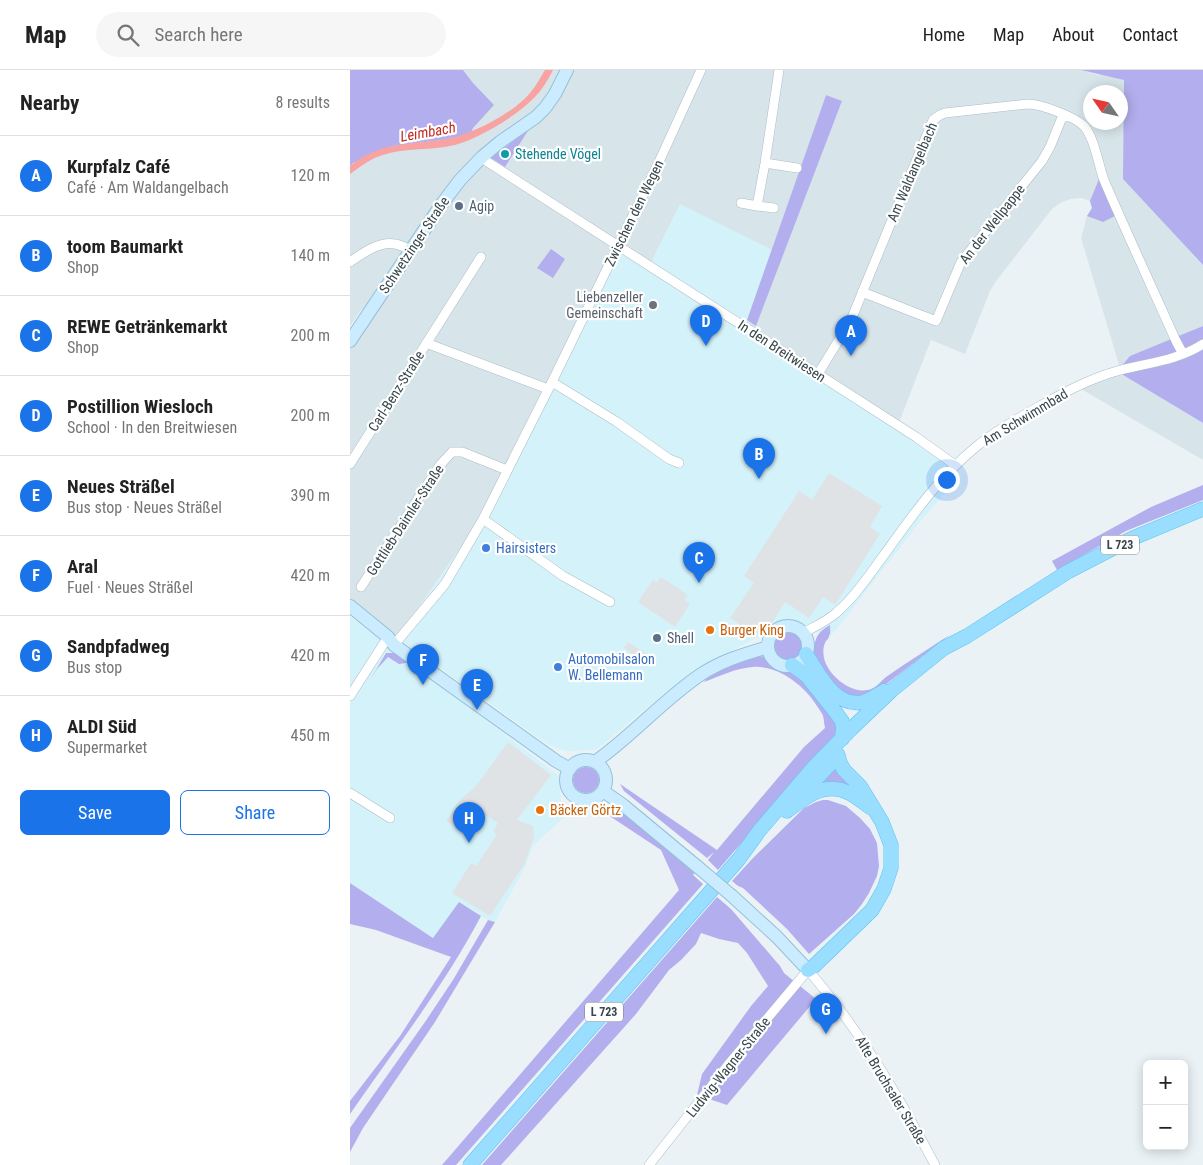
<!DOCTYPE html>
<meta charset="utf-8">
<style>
body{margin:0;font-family:"Roboto Condensed",sans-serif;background:#f6f6f6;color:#222}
.controls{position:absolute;right:15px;bottom:15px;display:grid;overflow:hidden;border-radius:8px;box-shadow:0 2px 12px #0003}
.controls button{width:45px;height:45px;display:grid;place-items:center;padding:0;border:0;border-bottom:1px solid #e0e0e0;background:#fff;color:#222;font:25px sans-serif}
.compass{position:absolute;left:733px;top:15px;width:45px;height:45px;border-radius:50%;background:#fff;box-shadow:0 2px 12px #0003;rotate:304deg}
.you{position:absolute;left:596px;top:409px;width:18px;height:18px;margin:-12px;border:4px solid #fff;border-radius:50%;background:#1a73e8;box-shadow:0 0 0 8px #1a73e833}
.badge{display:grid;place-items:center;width:32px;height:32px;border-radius:50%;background:#1a73e8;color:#fff;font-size:16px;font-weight:700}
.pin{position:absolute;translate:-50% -41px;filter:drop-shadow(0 1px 2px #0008)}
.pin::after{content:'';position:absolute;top:26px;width:18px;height:15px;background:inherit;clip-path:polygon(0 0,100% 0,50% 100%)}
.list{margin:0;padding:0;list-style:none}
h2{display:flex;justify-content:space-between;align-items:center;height:65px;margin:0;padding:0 20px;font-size:21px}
h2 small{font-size:16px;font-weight:400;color:#767676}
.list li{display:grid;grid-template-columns:32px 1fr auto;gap:15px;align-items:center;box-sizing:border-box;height:80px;padding:0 20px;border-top:1px solid #e0e0e0}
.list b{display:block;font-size:19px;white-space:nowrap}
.list p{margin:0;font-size:16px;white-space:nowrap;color:#767676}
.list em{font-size:16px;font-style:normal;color:#767676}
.actions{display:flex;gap:10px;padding:15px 20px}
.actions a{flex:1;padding:11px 0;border:1px solid #1a73e8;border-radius:8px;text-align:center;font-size:18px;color:#1a73e8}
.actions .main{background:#1a73e8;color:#fff}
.icon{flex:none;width:28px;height:28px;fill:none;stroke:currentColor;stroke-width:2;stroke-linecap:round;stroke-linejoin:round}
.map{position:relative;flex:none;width:853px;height:1095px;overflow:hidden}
header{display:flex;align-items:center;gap:30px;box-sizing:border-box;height:70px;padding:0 25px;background:#fff;border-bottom:1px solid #e0e0e0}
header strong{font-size:24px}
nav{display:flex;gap:28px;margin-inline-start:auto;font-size:18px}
.search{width:350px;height:45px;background:#f6f6f6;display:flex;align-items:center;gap:12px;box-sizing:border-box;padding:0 18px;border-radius:28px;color:#767676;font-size:19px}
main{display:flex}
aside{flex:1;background:#fff}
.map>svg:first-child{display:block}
.residential{fill:#d7e5eb;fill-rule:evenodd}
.commercial{fill:#d4f2fa}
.green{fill:#b3afee}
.parking{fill:#dfe3e5}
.water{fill:#f8a3a1}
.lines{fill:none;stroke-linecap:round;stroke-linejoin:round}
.street-casing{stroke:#abbdc3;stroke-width:10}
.secondary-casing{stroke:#93c0d8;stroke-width:14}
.primary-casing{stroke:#5dc2f1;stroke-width:15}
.street{stroke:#fff;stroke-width:9}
.secondary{stroke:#cbecff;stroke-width:12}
.primary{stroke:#9adeff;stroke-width:14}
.secondary-bridge-casing{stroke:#93c0d8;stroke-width:14;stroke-linecap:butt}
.secondary-bridge{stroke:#cbecff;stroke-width:12}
.culture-dot{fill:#0f9aa8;stroke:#fff;stroke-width:2}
.service-dot{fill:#5c6f8a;stroke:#fff;stroke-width:2}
.worship-dot{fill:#6b7280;stroke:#fff;stroke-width:2}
.shop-dot{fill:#3f7fe0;stroke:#fff;stroke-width:2}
.food-dot{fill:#e8710a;stroke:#fff;stroke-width:2}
.labels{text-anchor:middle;stroke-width:4.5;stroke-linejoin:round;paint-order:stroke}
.shield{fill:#fff;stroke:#737e82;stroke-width:1}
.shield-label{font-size:12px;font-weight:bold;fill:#37474c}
.culture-label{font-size:14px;fill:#0d838f;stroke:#fff;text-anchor:start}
.street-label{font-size:14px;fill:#37474c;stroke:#fff}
.service-label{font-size:14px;fill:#4e5e75;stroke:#fff;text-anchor:start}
.worship-label{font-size:14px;fill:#5b616d;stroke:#fff;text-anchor:end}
.shop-label{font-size:14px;fill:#366cbe;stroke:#fff;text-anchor:start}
.food-label{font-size:14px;fill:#c56008;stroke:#fff;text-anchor:start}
.water-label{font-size:15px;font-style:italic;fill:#c52922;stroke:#fff}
</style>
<header>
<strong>Map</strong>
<div class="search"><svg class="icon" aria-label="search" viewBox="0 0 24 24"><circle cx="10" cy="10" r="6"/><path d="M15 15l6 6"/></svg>Search here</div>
<nav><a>Home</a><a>Map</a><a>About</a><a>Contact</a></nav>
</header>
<main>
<aside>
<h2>Nearby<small>8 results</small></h2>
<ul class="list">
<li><span class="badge">A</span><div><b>Kurpfalz Café</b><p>Café · Am Waldangelbach</p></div><em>120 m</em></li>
<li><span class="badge">B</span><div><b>toom Baumarkt</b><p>Shop</p></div><em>140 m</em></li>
<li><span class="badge">C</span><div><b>REWE Getränkemarkt</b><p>Shop</p></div><em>200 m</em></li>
<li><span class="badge">D</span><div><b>Postillion Wiesloch</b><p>School · In den Breitwiesen</p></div><em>200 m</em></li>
<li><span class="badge">E</span><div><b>Neues Sträßel</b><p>Bus stop · Neues Sträßel</p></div><em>390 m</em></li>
<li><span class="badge">F</span><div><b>Aral</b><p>Fuel · Neues Sträßel</p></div><em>420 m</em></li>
<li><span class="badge">G</span><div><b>Sandpfadweg</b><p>Bus stop</p></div><em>420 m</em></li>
<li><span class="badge">H</span><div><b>ALDI Süd</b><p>Supermarket</p></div><em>450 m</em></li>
</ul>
<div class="actions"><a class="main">Save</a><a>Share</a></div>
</aside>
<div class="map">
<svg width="853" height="1095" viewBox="0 0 853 1095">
<rect width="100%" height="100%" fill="#eaf2f6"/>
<path class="residential" d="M0 0H731L748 5 774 0V109L853 195V256L821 270 770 298 731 168 737 146 742 138 740 131 732 128 721 129 712 132 702 139 647 210 640 221 615 284 581 270 548 355 395 258 397 250 406 255 492 31 476 25 422 180 330 135 301 193 151 420 47 568 0 529V278L15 254 12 239 0 256ZM740 22H770V52H740Z
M773 305 853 353V390L731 319 753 308Z"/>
<path class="commercial" d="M330 134 422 180 397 250 396 258 605 395 607 409 569 453 486 560 480 566 448 555 441 550 429 552 420 557 414 564 343 601 289 644 255 673 244 680 215 681 197 674 47 568 151 420 264 177 301 192Z
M0 546 209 706 211 731 226 740 213 748 183 776 175 797 145 852 138 850 109 832 84 868 0 813Z"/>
<path class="green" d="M0 0H113L123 13 144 35 123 58 121 63 107 67 92 70 43 76 3 93 0 96Z
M731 0H853V195L773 109 774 10Z
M476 25 492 31 406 256 397 250Z
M179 59 155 97 141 88Z
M749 109 765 146 753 152 737 146 742 138 740 131Z
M201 179 215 189 203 208 187 198Z
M853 256V353L773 305 770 298 780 286Z
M853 415V430L776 461 707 500 702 491 801 437Z
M480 555C480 558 481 563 479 566 479 569 476 570 475 573 473 577 473 583 474 588 478 606 503 626 521 619 527 617 531 611 536 607 557 592 580 578 601 564L526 622 505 627 494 623 483 616 463 588C465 571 464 564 480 555Z
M424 576a14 14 0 1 1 28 0a14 14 0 1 1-28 0Z
M36 583H45L56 590V593L49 594 38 587 27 599 20 610Z
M408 586 419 587 425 595 446 601 487 652 486 664 481 673 461 693 368 800 358 790 364 782 357 788 274 721 270 714 367 780 454 677 475 658C474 654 474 649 473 646 472 643 469 639 467 636 454 615 428 595 403 597 386 598 370 606 354 612L356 609 387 591Z
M482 696 506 722 467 716Z
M223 710a13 13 0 1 1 26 0a13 13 0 1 1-26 0Z
M473 730H478L496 736 510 748 520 759 527 773 529 796 527 806 519 823 512 834 504 844 459 884 437 859 393 818 388 816 382 811 403 788 454 738 466 732Z
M264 737 275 742 346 801 343 805 353 814 106 1095H92L329 820 311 780 249 739Z
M0 813 83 868 109 832 131 846C94 916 45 979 0 1044V1031L50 966 101 887 26 860 0 854Z
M367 827 381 839 430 896 434 903 466 929 377 1035 347 1025 352 1004 401 936 418 916 397 883 388 873 369 869 351 863 346 874 331 890 319 900 286 944 151 1095H132Z
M138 850 145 852 85 952 13 1058 0 1082V1058L75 952 103 910Z"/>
<path class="parking" d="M479 403 532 436 520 457 530 464 485 535 473 527 459 548 435 532 414 566 403 563 380 548 404 513 394 506 449 421 462 430Z
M311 507 338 525 334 530 340 534 325 557 288 532 303 510 307 512Z
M278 572 301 587 296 593 274 578Z
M158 672 201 705 167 750 183 756 184 767 175 793 140 846 102 823 121 793 126 796 147 765 143 761 148 753 116 733 102 755 96 751 109 731 126 716Z"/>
<path class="water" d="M195 0H203C198 10 192 20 184 28 165 47 130 68 105 75 81 81 56 77 33 85 21 88 10 97 0 104V96C30 72 56 75 91 70 120 66 161 45 180 23 186 16 190 8 195 0Z"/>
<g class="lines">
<g class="street-casing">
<path id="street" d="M132 87 136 91 566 367 605 395
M415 93 447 98
M391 133 407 136 415 93 429 0
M407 136 424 138
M0 192C13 183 29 171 45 174 51 175 56 178 61 180
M512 222 586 251 611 192 692 91 700 77 713 45
M76 273 198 319
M468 304 501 250 583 50 590 45 595 43 678 34C691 34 725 47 734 56 745 69 748 94 754 110 777 164 802 217 826 271L833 284
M202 312 267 352 319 389 329 393
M0 394 131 187
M133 449 213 506 260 532
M11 517 90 395 102 382H112L157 400
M453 563C464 557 477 551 486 543 505 527 519 505 534 485 562 446 590 406 627 376 645 361 667 349 688 337 713 323 739 309 767 301 796 293 827 291 853 274
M44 575 95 514 133 449 202 312 308 94 351 0
M0 626 38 567
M0 723 40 748
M299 1095 378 995 458 900C510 960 548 1025 585 1095"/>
</g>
<g class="secondary-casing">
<path id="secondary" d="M0 271 91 135 110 110 132 87 150 72 186 47 195 38 205 24 217 0
M0 536 38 567 44 575 206 691 220 699
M418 576a20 20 0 1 1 40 0a20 20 0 1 1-40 0Z
M216 710a20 20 0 1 1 40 0a20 20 0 1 1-40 0Z
M245 692C282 666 312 631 350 605 371 591 394 584 418 577
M253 721 273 735 349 798
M381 825 427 867 458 900"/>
</g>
<g class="primary-casing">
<path id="primary" d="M456 584C469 603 484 638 513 632 521 630 527 625 534 621
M442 595 456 605 487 644 492 651 493 658 492 669
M452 724 487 687
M437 741C457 726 476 710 501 724 508 728 514 733 521 738
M458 900 464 896 522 840 534 819 541 798V775L532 752 510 716 494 700 490 693 488 685
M120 1095 389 789 409 761 462 699 501 659 542 620 594 578 617 566 719 501 783 468 853 439"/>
</g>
<use href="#street" class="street"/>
<use href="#secondary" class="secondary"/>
<use href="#primary" class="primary"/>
<g class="secondary-bridge-casing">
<path id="secondary-bridge" d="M349 798 381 825"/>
</g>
<use href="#secondary-bridge" class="secondary-bridge"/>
</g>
<circle class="culture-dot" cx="155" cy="84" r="5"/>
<g class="service-dot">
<circle cx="109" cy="136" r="5"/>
<circle cx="307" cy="568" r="5"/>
</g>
<circle class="worship-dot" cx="303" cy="235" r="5"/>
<g class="shop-dot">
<circle cx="136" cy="478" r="5"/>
<circle cx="208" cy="597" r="5"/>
</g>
<g class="food-dot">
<circle cx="360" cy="560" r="5"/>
<circle cx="190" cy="740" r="5"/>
</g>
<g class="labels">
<g class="shield">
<rect x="751" y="465.5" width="38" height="19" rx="4"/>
<rect x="235" y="932.5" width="38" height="19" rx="4"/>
</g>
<g class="shield-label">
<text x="770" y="479">L 723</text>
<text x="254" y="946">L 723</text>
</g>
<g class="culture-label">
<text x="165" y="89">Stehende Vögel</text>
</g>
<g class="street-label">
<text transform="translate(562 102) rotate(-67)" y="5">Am Waldangelbach</text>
<text transform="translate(284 143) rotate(-64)" y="5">Zwischen den Wegen</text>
<text transform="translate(642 154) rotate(-52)" y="5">An der Wellpappe</text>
<text transform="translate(64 175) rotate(-56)" y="5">Schwetzinger Straße</text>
<text transform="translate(432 281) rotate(33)" y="5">In den Breitwiesen</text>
<text transform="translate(46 321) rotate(-58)" y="5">Carl-Benz-Straße</text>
<text transform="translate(675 347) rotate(-31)" y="5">Am Schwimmbad</text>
<text transform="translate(55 450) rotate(-57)" y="5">Gottlieb-Daimler-Straße</text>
<text transform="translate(378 997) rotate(-51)" y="5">Ludwig-Wagner-Straße</text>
<text transform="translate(541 1020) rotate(59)" y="5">Alte Bruchsaler Straße</text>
</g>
<g class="service-label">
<text x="119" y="141">Agip</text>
<text x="317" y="573">Shell</text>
</g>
<g class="worship-label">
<text x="293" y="232">Liebenzeller<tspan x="293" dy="16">Gemeinschaft</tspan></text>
</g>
<g class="shop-label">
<text x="146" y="483">Hairsisters</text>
<text x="218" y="594">Automobilsalon<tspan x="218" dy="16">W. Bellemann</tspan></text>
</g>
<g class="food-label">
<text x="370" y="565">Burger King</text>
<text x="200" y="745">Bäcker Görtz</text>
</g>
<g class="water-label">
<text transform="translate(78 62) rotate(-10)" y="5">Leimbach</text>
</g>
</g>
</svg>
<div class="controls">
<button>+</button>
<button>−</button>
</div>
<svg class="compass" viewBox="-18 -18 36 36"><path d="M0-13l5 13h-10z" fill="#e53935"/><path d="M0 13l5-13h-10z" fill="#767676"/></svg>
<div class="you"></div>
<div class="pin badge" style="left:501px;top:286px">A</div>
<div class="pin badge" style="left:409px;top:409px">B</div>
<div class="pin badge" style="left:349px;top:513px">C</div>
<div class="pin badge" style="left:356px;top:276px">D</div>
<div class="pin badge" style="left:127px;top:640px">E</div>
<div class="pin badge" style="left:73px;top:615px">F</div>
<div class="pin badge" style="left:476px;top:964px">G</div>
<div class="pin badge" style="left:119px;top:773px">H</div>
</div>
</main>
